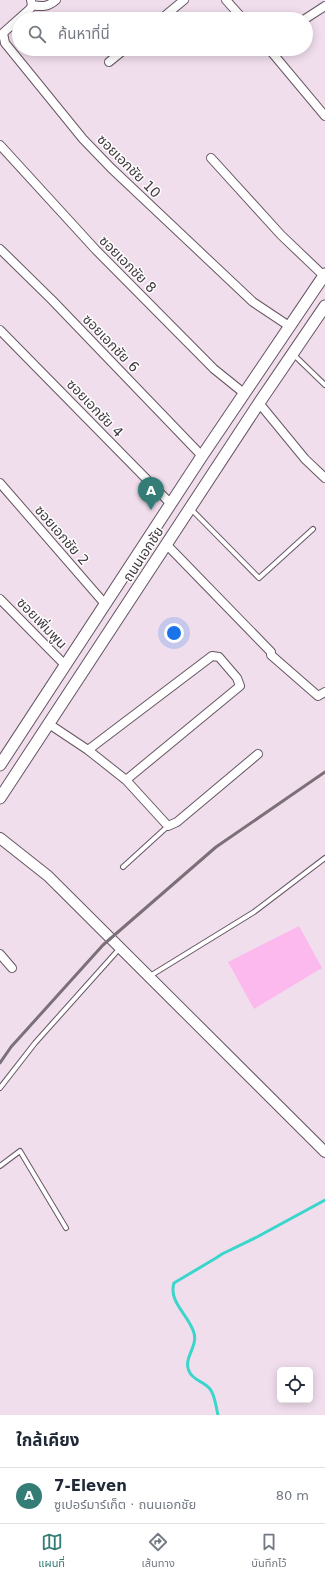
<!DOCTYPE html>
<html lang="th">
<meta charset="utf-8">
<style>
body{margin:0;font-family:"DejaVu Sans","Noto Sans Thai",sans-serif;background:#f2f2f3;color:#1f2937}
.controls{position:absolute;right:12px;bottom:12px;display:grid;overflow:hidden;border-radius:6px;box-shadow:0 2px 10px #0003}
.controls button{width:36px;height:36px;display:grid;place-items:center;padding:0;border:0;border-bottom:1px solid #e0e1e3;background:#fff;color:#1f2937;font:20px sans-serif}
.you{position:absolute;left:174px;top:633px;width:14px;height:14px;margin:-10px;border:3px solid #fff;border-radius:50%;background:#1a73e8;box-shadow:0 0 0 6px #1a73e833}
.badge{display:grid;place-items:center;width:26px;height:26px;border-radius:50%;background:#347c76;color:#fff;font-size:13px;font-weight:700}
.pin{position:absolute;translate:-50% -33px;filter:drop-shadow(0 1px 2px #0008)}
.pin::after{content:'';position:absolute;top:21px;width:14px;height:12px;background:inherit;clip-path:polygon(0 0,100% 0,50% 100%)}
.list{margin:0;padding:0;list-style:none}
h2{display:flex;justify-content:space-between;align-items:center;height:52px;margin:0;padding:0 16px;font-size:17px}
h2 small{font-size:13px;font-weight:400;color:#747a83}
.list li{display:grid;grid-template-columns:26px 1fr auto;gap:12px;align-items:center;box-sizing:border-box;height:56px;padding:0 16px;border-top:1px solid #e0e1e3}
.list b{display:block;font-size:15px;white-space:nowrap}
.list p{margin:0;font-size:13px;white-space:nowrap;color:#747a83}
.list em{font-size:13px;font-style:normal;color:#747a83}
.icon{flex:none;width:22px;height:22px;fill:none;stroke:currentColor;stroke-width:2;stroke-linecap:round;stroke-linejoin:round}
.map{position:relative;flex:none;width:325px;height:1415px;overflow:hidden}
.search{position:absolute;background:#fff;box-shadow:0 2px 10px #0003;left:12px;right:12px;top:12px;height:44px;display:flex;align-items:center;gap:10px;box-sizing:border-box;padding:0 14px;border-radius:22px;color:#747a83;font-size:15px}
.sheet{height:108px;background:#fff}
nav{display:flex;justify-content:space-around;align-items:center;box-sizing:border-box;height:56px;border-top:1px solid #e0e1e3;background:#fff;font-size:11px;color:#747a83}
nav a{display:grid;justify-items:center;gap:2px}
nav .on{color:#347c76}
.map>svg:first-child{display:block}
.green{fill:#fbb9ed}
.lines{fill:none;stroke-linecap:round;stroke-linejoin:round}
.stream{stroke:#3ad6cb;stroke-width:3}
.service-casing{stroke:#665763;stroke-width:6}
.minor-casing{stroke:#665763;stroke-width:10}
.tertiary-casing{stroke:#665763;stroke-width:12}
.secondary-casing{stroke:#665763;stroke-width:13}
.service{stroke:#fff;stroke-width:4}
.minor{stroke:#fff;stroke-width:8}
.tertiary{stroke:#fff;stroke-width:10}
.secondary{stroke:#fff;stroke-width:11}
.rail{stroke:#7b6f78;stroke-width:3}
.labels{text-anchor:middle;stroke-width:3;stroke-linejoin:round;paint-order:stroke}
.street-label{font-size:14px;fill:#423a40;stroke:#fff}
</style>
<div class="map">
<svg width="325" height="1415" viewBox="0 0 325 1415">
<rect width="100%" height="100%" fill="#f1deed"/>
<path class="green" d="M299 926 322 968 254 1009 228 962Z"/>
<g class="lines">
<path class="stream" d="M218 1415C216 1407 215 1395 210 1389 204 1381 193 1381 189 1371 183 1358 198 1347 194 1333 189 1315 168 1302 174 1283L216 1258 222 1254 257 1237 325 1200"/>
<g class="service-casing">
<path id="service" d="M294 355 325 385
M191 509 259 578 313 529
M123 867 168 826
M150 976 254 912 325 858
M0 1088 35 1043 120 948
M0 1166 20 1151 66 1228"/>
</g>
<g class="minor-casing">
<path id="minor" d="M31 0 32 5 30 9 3 33 5 43 83 139 111 168 253 302 289 326
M226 0 243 19
M32 5C42 7 48 7 56 0
M161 19 184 0
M305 19 325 6
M269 49 325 116
M109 62 125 49
M0 145 96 250 214 369 245 394
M211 158 281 235 324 276
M0 249 52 300 202 456
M0 330 171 504
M259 403 305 459 325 478
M0 483 105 604
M167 545 271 652V655L318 696 325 692
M0 599 65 665
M49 724 88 750 126 780 168 826 177 822 258 754
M88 750 212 656 219 657 237 678 240 686 126 780
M0 954 12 968"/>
</g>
<g class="tertiary-casing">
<path id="tertiary" d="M0 838 48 876 325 1152"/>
</g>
<g class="secondary-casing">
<path id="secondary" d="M0 765 202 456 325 274
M0 798 259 403 325 306"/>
</g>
<use href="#service" class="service"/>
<use href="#minor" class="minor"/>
<use href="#tertiary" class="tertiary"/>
<use href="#secondary" class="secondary"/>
<path class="rail" d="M0 1063 11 1047 103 945 216 847 325 772"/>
</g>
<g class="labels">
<g class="street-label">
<text transform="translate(129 166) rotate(45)" y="5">ซอยเอกชัย 10</text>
<text transform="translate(128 264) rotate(45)" y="5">ซอยเอกชัย 8</text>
<text transform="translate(111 343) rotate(46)" y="5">ซอยเอกชัย 6</text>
<text transform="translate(95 408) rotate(46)" y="5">ซอยเอกชัย 4</text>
<text transform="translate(62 535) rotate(49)" y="5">ซอยเอกชัย 2</text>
<text transform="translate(143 554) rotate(-57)" y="5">ถนนเอกชัย</text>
<text transform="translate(42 623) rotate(46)" y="5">ซอยเพิ่มพูน</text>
</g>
</g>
</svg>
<div class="controls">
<button><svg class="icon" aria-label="locate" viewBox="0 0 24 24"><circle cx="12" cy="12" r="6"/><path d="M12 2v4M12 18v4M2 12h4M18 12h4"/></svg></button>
</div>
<div class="you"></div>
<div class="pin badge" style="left:151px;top:510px">A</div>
<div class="search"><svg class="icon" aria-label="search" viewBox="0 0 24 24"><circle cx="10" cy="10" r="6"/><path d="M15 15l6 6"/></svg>ค้นหาที่นี่</div>
</div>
<section class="sheet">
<h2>ใกล้เคียง<small></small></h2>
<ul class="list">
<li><span class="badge">A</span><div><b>7-Eleven</b><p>ซูเปอร์มาร์เก็ต · ถนนเอกชัย</p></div><em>80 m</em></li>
</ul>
</section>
<nav>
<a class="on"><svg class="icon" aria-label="map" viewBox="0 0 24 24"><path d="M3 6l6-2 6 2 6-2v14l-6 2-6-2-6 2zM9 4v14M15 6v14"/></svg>แผนที่</a>
<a><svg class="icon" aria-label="directions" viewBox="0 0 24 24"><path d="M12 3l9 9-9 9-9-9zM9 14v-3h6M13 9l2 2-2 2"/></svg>เส้นทาง</a>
<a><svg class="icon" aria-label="saved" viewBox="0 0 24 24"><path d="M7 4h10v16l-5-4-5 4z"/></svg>บันทึกไว้</a>
</nav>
